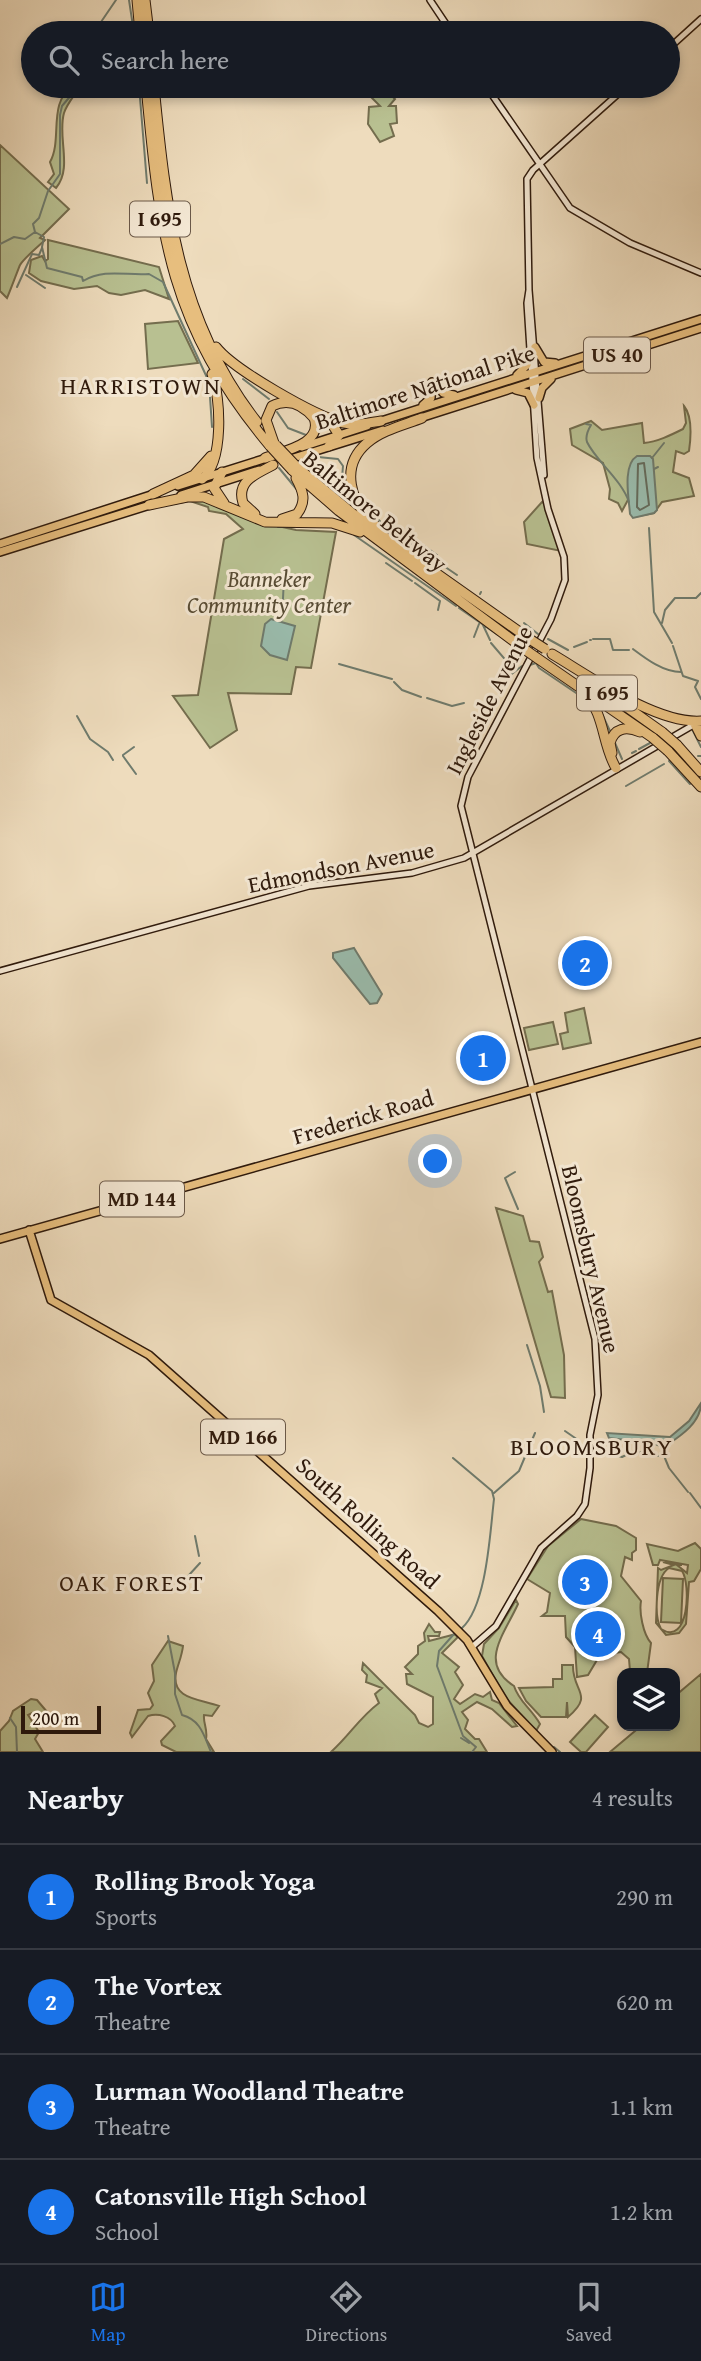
<!DOCTYPE html>
<style>
body{margin:0;font-family:"Gentium Book Plus",serif;background:#242831;color:#f1f3f6}
.controls{position:absolute;right:21px;bottom:21px;display:grid;overflow:hidden;border-radius:14px;box-shadow:0 4px 10px #0003}
.controls button{width:63px;height:63px;display:grid;place-items:center;padding:0;border:0;border-bottom:2px solid #363941;background:#171b24;color:#f1f3f6;font:35px sans-serif}
.scale{position:absolute;left:21px;bottom:18px;width:80px;box-sizing:border-box;padding-left:7px;border:4px solid #2f1a0c;border-top:0;font-size:19px;line-height:24px;white-space:nowrap;color:#2f1a0c;-webkit-text-stroke:5px #f4e8d4;paint-order:stroke}
.you{position:absolute;left:436px;top:1162px;width:24px;height:24px;margin:-18px;border:5px solid #fff;border-radius:50%;background:#1a73e8;box-shadow:0 0 0 10px #1a73e833}
.badge{display:grid;place-items:center;width:46px;height:46px;border-radius:50%;background:#1a73e8;color:#fff;font-size:23px;font-weight:700}
.pin{position:absolute;translate:-50% -50%;border:4px solid #fff;box-shadow:0 2px 7px #0006}
.list{margin:0;padding:0;list-style:none}
h2{display:flex;justify-content:space-between;align-items:center;height:91px;margin:0;padding:0 28px;font-size:30px}
h2 small{font-size:23px;font-weight:400;color:#9ea1a6}
.list li{display:grid;grid-template-columns:46px 1fr auto;gap:21px;align-items:center;box-sizing:border-box;height:105px;padding:0 28px;border-top:2px solid #363941}
.list b{display:block;font-size:26px;white-space:nowrap}
.list p{margin:0;font-size:23px;white-space:nowrap;color:#9ea1a6}
.list em{font-size:23px;font-style:normal;color:#9ea1a6}
.icon{flex:none;width:38px;height:38px;fill:none;stroke:currentColor;stroke-width:2;stroke-linecap:round;stroke-linejoin:round}
.map{position:relative;flex:none;width:701px;height:1752px;overflow:hidden}
.search{position:absolute;background:#171b24;box-shadow:0 4px 10px #0003;left:21px;right:21px;top:21px;height:77px;display:flex;align-items:center;gap:18px;box-sizing:border-box;padding:0 24px;border-radius:38px;color:#9ea1a6;font-size:26px}
.sheet{height:511px;background:#171b24}
nav{display:flex;justify-content:space-around;align-items:center;box-sizing:border-box;height:98px;border-top:2px solid #363941;background:#171b24;font-size:19px;color:#9ea1a6}
nav a{display:grid;justify-items:center;gap:4px}
nav .on{color:#1a73e8}
.map>svg:first-child{display:block}
.green{fill:#b8c091;stroke:#746d4e;stroke-width:2;fill-rule:evenodd}
.water{fill:#9abcad;stroke:#6f7b6d;stroke-width:2}
.lines{fill:none;stroke-linecap:round;stroke-linejoin:round}
.shore{stroke:#646b5c;stroke-width:2}
.stream{stroke:#6f7b6d;stroke-width:2}
.secondary-casing{stroke:#2f1a0c;stroke-width:8}
.primary-casing{stroke:#2f1a0c;stroke-width:10}
.highway-casing{stroke:#2f1a0c;stroke-width:11}
.secondary{stroke:#f4e8d4;stroke-width:5}
.primary{stroke:#e7be7e;stroke-width:7}
.highway{stroke:#e7be7e;stroke-width:9}
.highway-bridge-casing{stroke:#2f1a0c;stroke-width:11;stroke-linecap:butt}
.highway-bridge{stroke:#e7be7e;stroke-width:9}
.labels{text-anchor:middle;stroke-width:6;stroke-linejoin:round;paint-order:stroke}
.shield{fill:#f4e8d4;stroke:#6a5848;stroke-width:2}
.shield-label{font-size:21px;font-weight:bold;fill:#2f1a0c}
.street-label{font-size:23px;fill:#2f1a0c;stroke:#f4e8d4}
.park-label{font-size:23px;font-style:italic;fill:#584c34;stroke:#f4e8d4}
.neighbourhood-label{font-size:24px;letter-spacing:2px;fill:#2f1a0c;stroke:#f4e8d4}
</style>
<div class="map">
<svg width="701" height="1752" viewBox="0 0 701 1752">
<rect width="100%" height="100%" fill="#eedcbd"/>
<filter id="stains"><feTurbulence type="fractalNoise" baseFrequency=".00286" numOctaves="4"/><feColorMatrix values="0 0 0 0 .2 0 0 0 0 .09 0 0 0 0 .02 0 0 0 .5 -.17"/></filter>
<radialGradient id="worn" r=".72"><stop offset=".6" stop-color="#630" stop-opacity="0"/><stop offset="1" stop-color="#630" stop-opacity=".3"/></radialGradient>
<path class="green" d="M73 86H96L79 88C74 96 67 104 64 113 57 137 73 168 56 188L48 182 54 174 50 162C63 139 47 103 73 86Z
M384 88 395 99 389 106H396L397 123 390 124 394 136 380 142 368 124 369 107 380 106 370 96Z
M0 145 69 209 40 238 45 240C40 245 24 258 20 265 19 267 9 294 7 298L0 291Z
M48 240 159 267 169 299 145 290 121 295 109 293 97 286 74 289 41 281 29 273 31 260 42 256 45 261 48 259Z
M178 321 198 363 148 369 145 324Z
M684 406C693 417 691 437 689 451L684 454 676 451 673 472 689 478 694 496 662 502 654 513 633 517 629 498 622 511 618 503 609 499 610 489 603 463 572 445 570 429 591 421 602 430 642 423 644 443C657 442 671 435 683 429L686 423Z
M199 498 255 521 296 530 336 532 311 668 296 667 291 694 228 693 237 730 210 748 173 696 198 695 224 539 243 529 226 514 209 511 208 507 190 501 156 507Z
M542 502 544 503 561 551 527 544 524 522Z
M584 1008 591 1043 563 1049 560 1034 568 1032 565 1013Z
M553 1022 558 1044 529 1050 524 1028Z
M496 1208 523 1216 530 1241 539 1242 543 1257 539 1262 548 1292 552 1291 564 1355 565 1398 551 1397Z
M581 1519 616 1526 636 1538V1550L632 1553V1560L625 1557 621 1576 641 1601C639 1612 643 1634 651 1643L647 1673H627L630 1671 629 1659 621 1652 600 1655 588 1675 577 1677 575 1647 566 1637 565 1616H542L547 1612 550 1593 527 1579 548 1546Z
M695 1543 701 1549V1569L694 1581 689 1582 686 1624 679 1633 666 1635 656 1623 658 1568 661 1570 674 1565 663 1562 682 1565H677L687 1573 688 1565 660 1560 658 1565H653L647 1544 678 1551ZM669 1568 682 1571C691 1584 689 1647 661 1629 654 1616 655 1577 669 1568Z
M663 1578 683 1579 681 1623 661 1622Z
M516 1600 518 1604C504 1635 478 1663 514 1686 519 1702 531 1708 540 1724L536 1731 505 1697 482 1656 484 1644 499 1628Z
M429 1624 435 1632H440L439 1636H428L429 1641 456 1634 457 1638 442 1653 459 1667 455 1672 463 1685 454 1699 460 1704 475 1694 483 1697 490 1692 492 1700 499 1703 517 1726 512 1727 492 1709 477 1702 462 1712 468 1720 465 1729 475 1739H479L487 1752H331C350 1735 359 1718 379 1703L375 1694 382 1688 366 1682 367 1675 362 1670 363 1663 415 1715 419 1723 428 1727 433 1724V1697L407 1684 406 1674H412L405 1667 418 1654V1646L425 1641 424 1633Z
M168 1641 183 1646C182 1656 178 1664 176 1673 171 1700 201 1699 219 1706L212 1716 204 1715C203 1723 208 1730 206 1739L214 1752H176L162 1745 161 1741 175 1726C171 1716 158 1713 148 1716L132 1737 130 1733 138 1710 150 1709 153 1705 148 1693 154 1681 152 1665Z
M562 1665H573C572 1692 595 1694 568 1717L567 1702 566 1717H541L526 1701 519 1688 553 1687V1679H562Z
M701 1674V1752H610L641 1726H675V1696Z
M31 1699 37 1700 48 1713 44 1717 32 1713 28 1715 39 1732 35 1739 43 1752H0V1731L9 1721 13 1711Z
M595 1715 608 1727 586 1752H581L570 1742Z"/>
<path class="water" d="M637 456H650L653 459 657 510 654 513 633 518 630 514C629 499 622 465 637 456Z
M271 619 295 626 287 660 270 655 261 646 265 624Z
M354 948 382 994 377 1003 370 1004 333 958V953Z
M701 1403C701 1422 682 1435 667 1445L609 1438 607 1433 670 1437 689 1421Z"/>
<g class="lines">
<path class="shore" d="M644 463 649 505 640 510 637 507 638 464Z"/>
<path class="stream" d="M129 0 134 33
M101 22 116 0
M94 33 96 29
M79 86 62 106 60 115V174L48 191 39 218 33 224 35 232 44 237 42 247 47 268 82 277 83 281C105 268 127 276 149 274L163 282 209 382 212 427
M139 86 147 183
M0 244 14 237 25 239 35 232
M26 275 45 288
M17 287 32 254 39 255 42 248
M243 379 269 399
M277 412 288 428 306 435
M586 424 591 425C588 430 585 436 587 442 596 461 621 479 629 502
M318 457 338 459 343 466 342 478
M652 458 664 443
M279 468 298 491
M654 469 658 467
M341 496 345 487
M368 510 385 526 457 575
M392 524 418 542
M278 527H294
M649 528 654 612 672 643
M354 535 456 606
M423 545 437 555
M386 563 412 581
M415 583 440 601 438 610
M480 594 481 592
M459 608 498 635
M282 620 284 577
M482 623 490 640
M524 623 538 634
M662 623 665 610 675 598H696L701 593
M474 637 479 624
M548 639 568 650
M593 639H610L613 650H629
M590 640H591
M491 643 515 671
M673 646 683 676 698 681 695 687 701 699
M574 647 587 642
M633 649C645 658 663 672 681 672
M339 664 392 679
M530 665 536 663 539 668 582 697
M509 676 522 666
M394 682 402 690 421 697
M427 698 452 706 464 703
M602 714 610 731
M77 716 90 739 108 752 113 760
M693 731 701 747
M615 743 622 759
M639 749 650 743
M632 753 636 751
M123 755 134 747
M123 756 136 774
M698 756H701
M669 761 690 784
M626 786 664 764
M515 1172 505 1178 518 1209
M527 1345 540 1386 544 1412
M197 1393 199 1394
M565 1431 578 1440
M653 1443 660 1446
M596 1449 622 1457 634 1451 664 1457
M662 1451 669 1468 688 1492
M453 1458 492 1491 494 1499C490 1532 487 1605 462 1628
M494 1493 519 1471 535 1433
M690 1493 701 1508
M195 1536 199 1556
M178 1587 200 1563
M454 1634 439 1651 437 1666 463 1736 476 1747 472 1752
M168 1636 175 1673V1694L182 1715C201 1720 204 1736 211 1752
M10 1718 16 1727 17 1752
M461 1738 469 1743
M554 1747 560 1752"/>
<g class="secondary-casing">
<path id="secondary" d="M430 0 452 33
M668 49 701 19
M486 86 570 208 630 243 701 273
M544 475 529 290 527 179 533 170 627 86
M0 971 309 886 412 873 464 858 695 724
M472 1647 496 1626 541 1548 577 1516 585 1504 590 1468V1435L598 1395 595 1339 461 806 468 777 551 619 565 580 564 557 548 509 537 458 527 303 529 290"/>
</g>
<g class="primary-casing">
<path id="primary" d="M535 347 544 362 555 363
M517 375 527 365 531 352
M436 383 443 393 454 395
M516 390 528 393 534 405
M539 398 542 388 551 379
M423 405 431 398 432 382
M417 419 701 328
M378 422 701 319
M302 447 367 426
M287 460 383 430
M178 486 270 457
M181 495 259 470
M0 544 157 493
M0 552 153 504
M29 1230 51 1300 149 1355 438 1611 467 1640 507 1706 552 1752
M0 1239 701 1042"/>
</g>
<g class="highway-casing">
<path id="highway" d="M137 0 140 33
M145 0 149 33
M146 86C160 236 169 325 270 446
M154 86C166 208 178 321 257 422
M216 347C234 370 315 416 343 423 356 426 368 423 381 421
M328 418 339 435 329 446
M265 458C283 451 324 444 314 418 303 405 288 398 272 406L266 420 274 443
M298 468 358 518 531 640
M292 470 339 511 527 651
M222 472 214 488 224 503
M202 479C224 462 221 398 212 374
M153 494 194 475 211 456
M149 505 187 497H204L265 522 332 523 360 532
M255 514 243 503C236 481 256 474 273 465
M282 519 297 514C307 501 303 491 296 478
M374 524C351 503 339 467 367 443 382 430 404 425 422 418
M552 654C591 677 656 724 701 721
M537 658 653 738
M600 688 662 732
M585 694C605 714 602 745 616 768
M695 724 701 736
M677 745 701 772
M668 751 701 787
M612 753 610 743C614 728 626 726 640 732"/>
</g>
<use href="#secondary" class="secondary"/>
<use href="#primary" class="primary"/>
<use href="#highway" class="highway"/>
<g class="highway-bridge-casing">
<path id="highway-bridge" d="M276 445 298 468
M270 446 292 470
M531 640 545 649
M527 651 537 658
M662 732 677 745
M653 738 668 751"/>
</g>
<use href="#highway-bridge" class="highway-bridge"/>
</g>
<g class="labels">
<g class="shield">
<rect x="130" y="201.5" width="60" height="35" rx="5"/>
<rect x="584" y="337.5" width="66" height="35" rx="5"/>
<rect x="577" y="675.5" width="60" height="35" rx="5"/>
<rect x="100" y="1181.5" width="84" height="35" rx="5"/>
<rect x="201" y="1419.5" width="84" height="35" rx="5"/>
</g>
<g class="shield-label">
<text x="160" y="226">I 695</text>
<text x="617" y="362">US 40</text>
<text x="607" y="700">I 695</text>
<text x="142" y="1206">MD 144</text>
<text x="243" y="1444">MD 166</text>
</g>
<g class="street-label">
<text transform="translate(425 387) rotate(-18)" y="8">Baltimore National Pike</text>
<text transform="translate(375 511) rotate(39)" y="8">Baltimore Beltway</text>
<text transform="translate(489 700) rotate(-63)" y="8">Ingleside Avenue</text>
<text transform="translate(341 867) rotate(-11)" y="8">Edmondson Avenue</text>
<text transform="translate(363 1117) rotate(-16)" y="8">Frederick Road</text>
<text transform="translate(591 1259) rotate(77)" y="8">Bloomsbury Avenue</text>
<text transform="translate(368 1523) rotate(42)" y="8">South Rolling Road</text>
</g>
<g class="park-label">
<text x="269" y="587">Banneker<tspan x="269" dy="26">Community Center</tspan></text>
</g>
<g class="neighbourhood-label">
<text x="141" y="394">HARRISTOWN</text>
<text x="592" y="1455">BLOOMSBURY</text>
<text x="132" y="1591">OAK FOREST</text>
</g>
</g>
<rect width="100%" height="100%" filter="url(#stains)"/>
<rect width="100%" height="100%" fill="url(#worn)"/>
</svg>
<div class="controls">
<button><svg class="icon" aria-label="layers" viewBox="0 0 24 24"><path d="M12 4l9 5-9 5-9-5zM3 14l9 5 9-5"/></svg></button>
</div>
<div class="scale">200 m</div>
<div class="you"></div>
<div class="pin badge" style="left:483px;top:1058px">1</div>
<div class="pin badge" style="left:585px;top:963px">2</div>
<div class="pin badge" style="left:585px;top:1582px">3</div>
<div class="pin badge" style="left:598px;top:1634px">4</div>
<div class="search"><svg class="icon" aria-label="search" viewBox="0 0 24 24"><circle cx="10" cy="10" r="6"/><path d="M15 15l6 6"/></svg>Search here</div>
</div>
<section class="sheet">
<h2>Nearby<small>4 results</small></h2>
<ul class="list">
<li><span class="badge">1</span><div><b>Rolling Brook Yoga</b><p>Sports</p></div><em>290 m</em></li>
<li><span class="badge">2</span><div><b>The Vortex</b><p>Theatre</p></div><em>620 m</em></li>
<li><span class="badge">3</span><div><b>Lurman Woodland Theatre</b><p>Theatre</p></div><em>1.1 km</em></li>
<li><span class="badge">4</span><div><b>Catonsville High School</b><p>School</p></div><em>1.2 km</em></li>
</ul>
</section>
<nav>
<a class="on"><svg class="icon" aria-label="map" viewBox="0 0 24 24"><path d="M3 6l6-2 6 2 6-2v14l-6 2-6-2-6 2zM9 4v14M15 6v14"/></svg>Map</a>
<a><svg class="icon" aria-label="directions" viewBox="0 0 24 24"><path d="M12 3l9 9-9 9-9-9zM9 14v-3h6M13 9l2 2-2 2"/></svg>Directions</a>
<a><svg class="icon" aria-label="saved" viewBox="0 0 24 24"><path d="M7 4h10v16l-5-4-5 4z"/></svg>Saved</a>
</nav>
